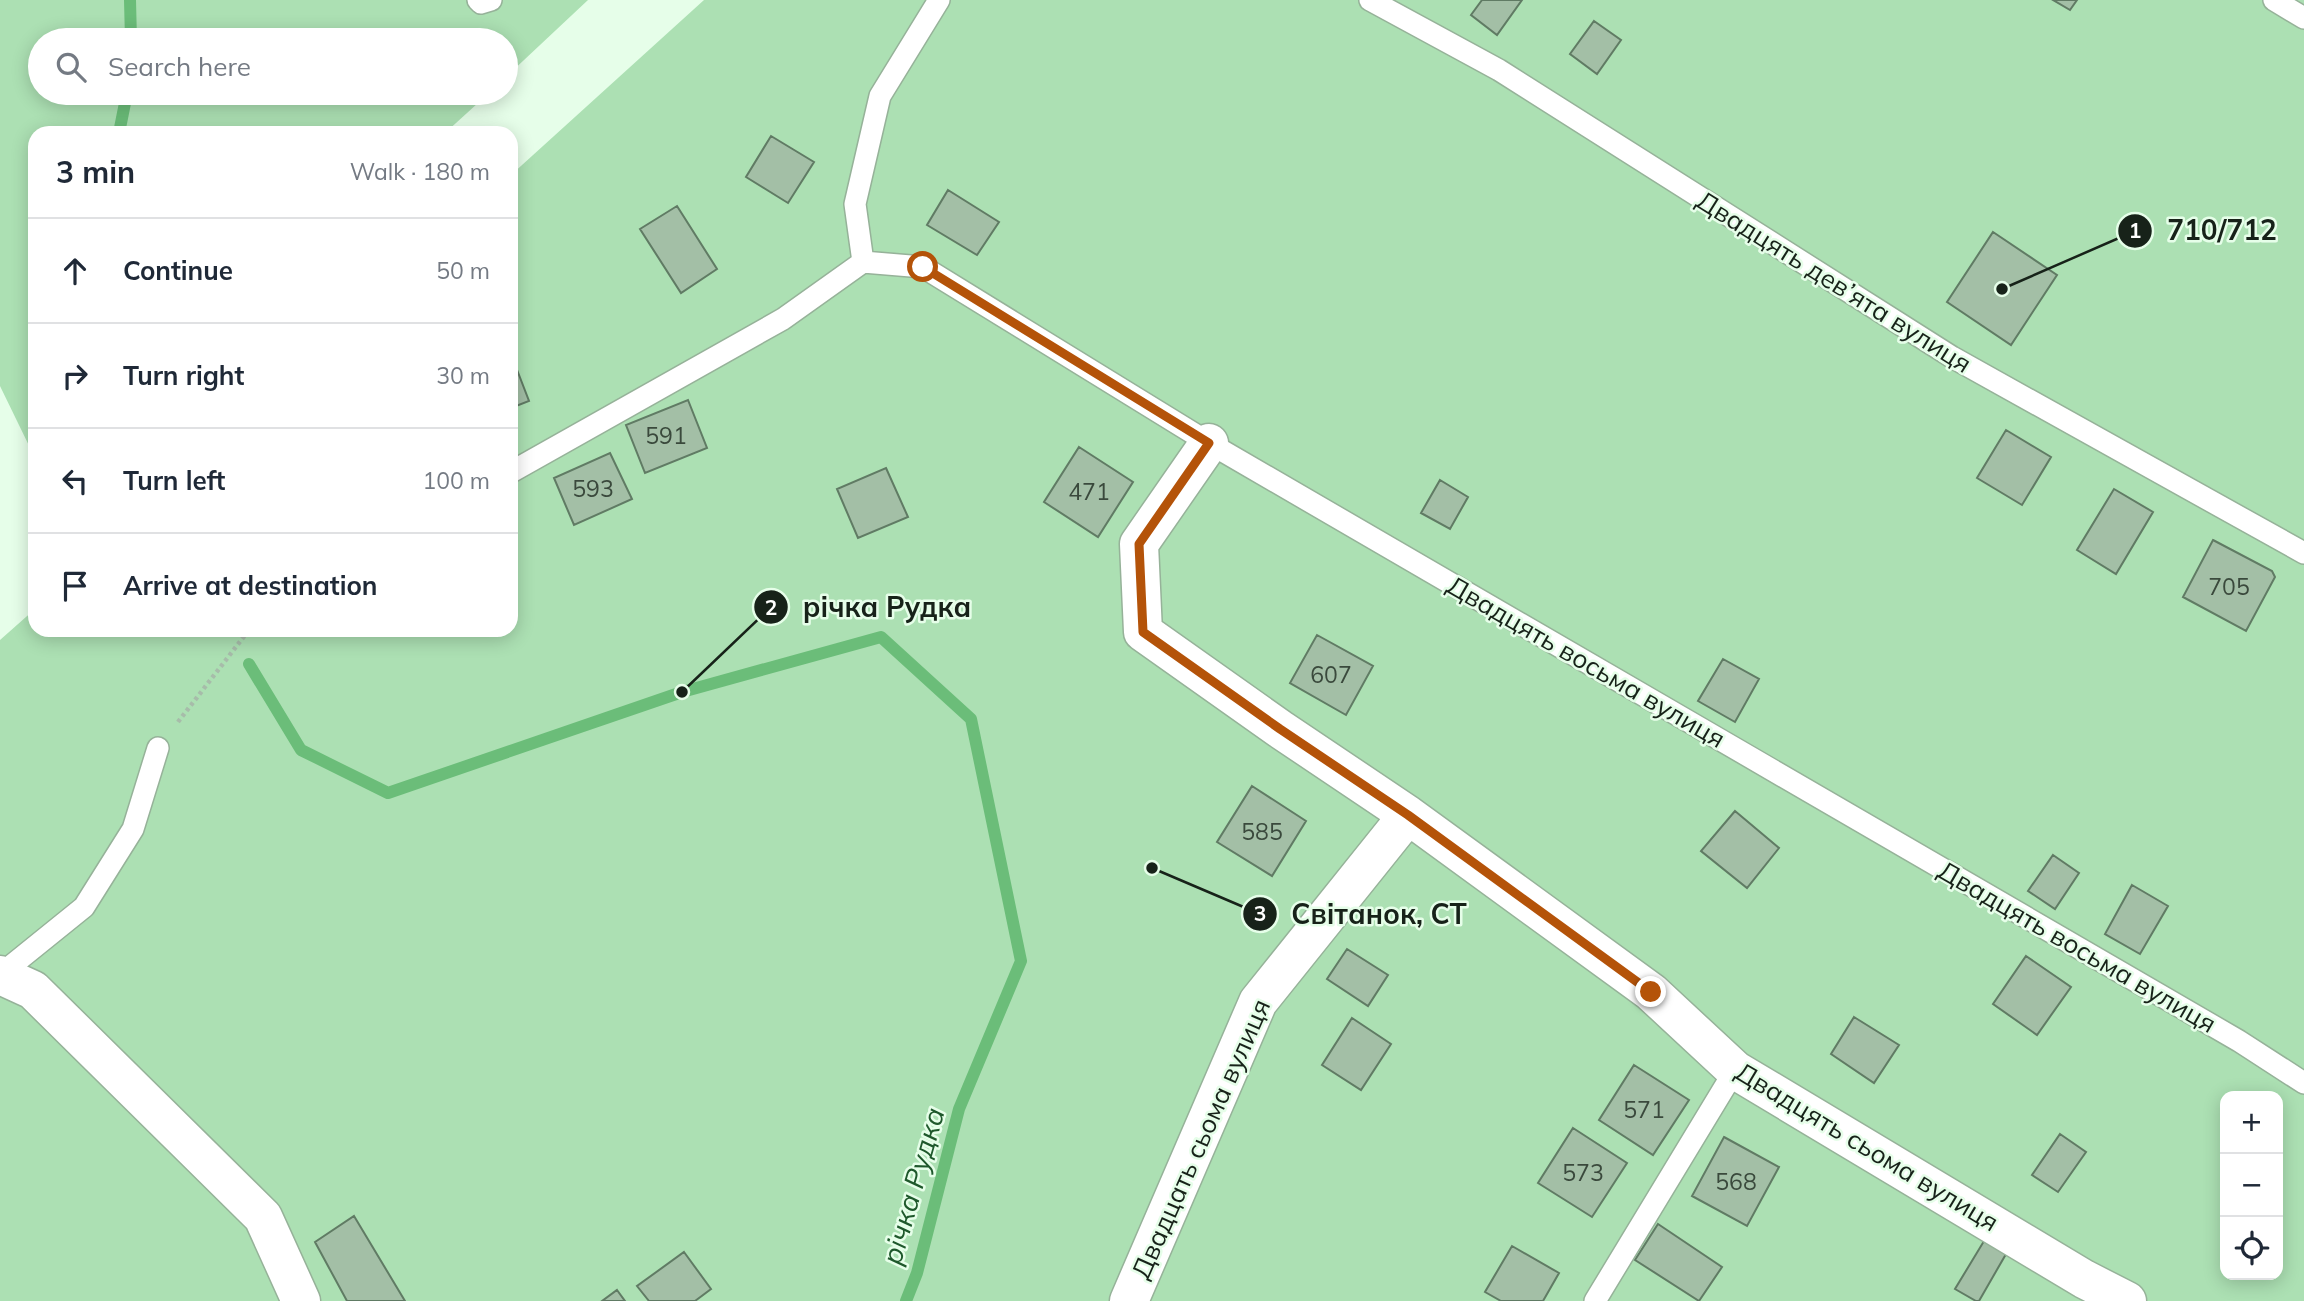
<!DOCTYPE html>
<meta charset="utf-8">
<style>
body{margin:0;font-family:Mulish,sans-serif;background:#f2f2f3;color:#1f2937}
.controls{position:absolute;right:21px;bottom:21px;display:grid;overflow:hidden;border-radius:14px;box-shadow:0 4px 18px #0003}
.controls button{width:63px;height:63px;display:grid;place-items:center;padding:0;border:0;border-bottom:2px solid #e0e1e3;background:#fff;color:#1f2937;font:35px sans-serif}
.stop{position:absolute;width:21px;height:21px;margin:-16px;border:5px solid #b45309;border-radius:50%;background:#fff}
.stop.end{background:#b45309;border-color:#fff;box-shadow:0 2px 7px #0008}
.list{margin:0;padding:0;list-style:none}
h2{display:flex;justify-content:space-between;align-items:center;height:91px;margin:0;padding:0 28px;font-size:30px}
h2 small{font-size:23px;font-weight:400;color:#747a83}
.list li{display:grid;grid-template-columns:46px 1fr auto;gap:21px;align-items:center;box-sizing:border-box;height:105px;padding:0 28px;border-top:2px solid #e0e1e3}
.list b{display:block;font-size:26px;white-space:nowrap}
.list em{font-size:23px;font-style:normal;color:#747a83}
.icon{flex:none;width:38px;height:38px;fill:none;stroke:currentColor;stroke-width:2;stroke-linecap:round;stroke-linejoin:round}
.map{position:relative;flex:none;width:2304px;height:1301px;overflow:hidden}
.search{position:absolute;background:#fff;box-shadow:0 4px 18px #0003;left:28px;top:28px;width:490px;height:77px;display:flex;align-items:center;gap:18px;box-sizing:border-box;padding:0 24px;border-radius:38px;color:#747a83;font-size:26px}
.panel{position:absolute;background:#fff;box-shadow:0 4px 18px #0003;left:28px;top:126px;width:490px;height:511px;border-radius:21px}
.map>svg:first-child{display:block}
.green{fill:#ace0b3;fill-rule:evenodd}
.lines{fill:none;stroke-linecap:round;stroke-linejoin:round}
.stream{stroke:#6bbd79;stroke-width:12}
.building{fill:#a3bfa6;stroke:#607b64;stroke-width:2}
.lane-casing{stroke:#96b299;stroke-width:24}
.street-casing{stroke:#96b299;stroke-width:41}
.path{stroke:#a7bcaa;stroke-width:4.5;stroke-dasharray:3.5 3.5;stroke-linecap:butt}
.lane{stroke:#fff;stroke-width:21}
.street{stroke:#fff;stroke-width:38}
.route{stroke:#b45309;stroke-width:9}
.labels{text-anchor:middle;stroke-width:5;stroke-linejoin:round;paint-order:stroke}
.number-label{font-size:23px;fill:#3a493c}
.street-label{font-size:26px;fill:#172219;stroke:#e6fee9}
.water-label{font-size:28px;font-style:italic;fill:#1e582b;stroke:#e6fee9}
.leader{fill:none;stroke:#172219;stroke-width:2.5}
.callout-dot{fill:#172219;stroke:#e6fee9;stroke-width:2.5}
.mark-label{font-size:21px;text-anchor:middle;font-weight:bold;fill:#fff}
.callout-label{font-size:28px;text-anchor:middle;font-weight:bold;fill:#172219;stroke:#e6fee9;stroke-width:5;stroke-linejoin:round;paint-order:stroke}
</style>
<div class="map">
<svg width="2304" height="1301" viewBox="0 0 2304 1301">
<rect width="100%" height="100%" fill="#e6fee9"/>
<path class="green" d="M0 0H588L506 77V40H40V93H489L445 133H35V458L0 386Z
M704 0H2304V1301H0V640L35 609V630H511V175ZM2225 1096H2278V1275H2225Z"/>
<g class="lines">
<path class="stream" d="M130 0 131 40
M119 133 127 93
M249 664 301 750 388 793 682 692 881 637 971 719 1021 961 959 1109 917 1273 906 1301"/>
</g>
<path class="building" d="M1482 0H1522L1497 35 1471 15Z
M2053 0H2077L2070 10Z
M1594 21 1621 40 1597 74 1570 54Z
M771 136 814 162 788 203 746 177Z
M948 190 999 222 977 255 927 225Z
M677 206 717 269 681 293 640 229Z
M1993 232 2057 275 2011 345 1947 302Z
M514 362 529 401 511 408V363Z
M688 400 707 448 645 473 626 425Z
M2006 430 2051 457 2022 505 1977 478Z
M1079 447 1133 482 1098 537 1044 502Z
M610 453 632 499 574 525 554 478Z
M886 468 908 517 858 538 837 489Z
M1440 480 1468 497 1450 529 1421 513Z
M2114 489 2153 512 2116 574 2077 550Z
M2213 540 2272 571 2275 577 2246 631 2183 597Z
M1317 635 1373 666 1346 715 1290 683Z
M1723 659 1759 679 1735 722 1698 701Z
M1252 786 1306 821 1272 876 1217 842Z
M1735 811 1779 848 1747 888 1701 851Z
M2053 855 2079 873 2055 909 2028 891Z
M2132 885 2168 906 2140 954 2105 934Z
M1347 949 1388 975 1368 1006 1327 979Z
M2026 956 2071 987 2037 1035 1993 1004Z
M1854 1017 1899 1045 1874 1083 1831 1054Z
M1352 1018 1391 1044 1361 1090 1322 1065Z
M1634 1065 1689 1100 1653 1155 1599 1120Z
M1573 1128 1627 1163 1592 1217 1538 1183Z
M2060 1134 2086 1152 2058 1192 2032 1175Z
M1724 1137 1779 1167 1747 1226 1692 1196Z
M354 1216 405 1301H347L315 1242Z
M1658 1224 1722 1267 1699 1301 1635 1260Z
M1984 1241 2006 1254 1979 1301H1976L1955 1289Z
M1512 1246 1559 1273 1543 1301H1501L1485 1292Z
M684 1252 711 1289 695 1301H649L637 1286Z
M617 1290 625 1301H602Z"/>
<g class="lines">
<g class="lane-casing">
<path id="lane" d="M478 0 481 3 491 0
M1370 0 1499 70 1952 357 2304 553
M2274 0 2304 18
M863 262 923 267 1209 443 2239 1041 2304 1083
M511 472 783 319 863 262 855 204 880 96 939 0
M1 974 84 907 133 829 158 748
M1595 1301 1735 1070"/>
</g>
<g class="street-casing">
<path id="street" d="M1209 443 1139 544 1143 632 1280 729 1408 815 1651 992 1735 1070 2084 1279 2127 1301
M0 975 33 990 263 1217 301 1301
M1129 1301 1258 1002 1408 815"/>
</g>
<path class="path" d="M178 722 249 630"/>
<use href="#lane" class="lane"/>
<use href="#street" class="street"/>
</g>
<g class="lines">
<path class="route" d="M923 267 1209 443 1139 544 1143 632 1280 729 1408 815 1651 992"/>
</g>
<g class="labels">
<g class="number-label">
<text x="666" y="444">591</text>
<text x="593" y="497">593</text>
<text x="1089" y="500">471</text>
<text x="2229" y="595">705</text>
<text x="1331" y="683">607</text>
<text x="1262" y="840">585</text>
<text x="1644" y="1118">571</text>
<text x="1583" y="1181">573</text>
<text x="1736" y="1190">568</text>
</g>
<g class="street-label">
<text transform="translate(1834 282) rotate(32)" y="9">Двадцять дев’ята вулиця</text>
<text transform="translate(1586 662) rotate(30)" y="9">Двадцять восьма вулиця</text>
<text transform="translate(2077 947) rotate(30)" y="9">Двадцять восьма вулиця</text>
<text transform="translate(1201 1139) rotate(-66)" y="9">Двадцать сьома вулиця</text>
<text transform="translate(1867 1147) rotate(31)" y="9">Двадцять сьома вулиця</text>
</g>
<g class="water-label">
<text transform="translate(913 1186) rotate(-74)" y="10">річка Рудка</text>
</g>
</g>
<path class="leader" d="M2002 289L2135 231M682 692L771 607M1152 868L1260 914"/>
<g class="callout-dot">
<circle cx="2002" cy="289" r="7"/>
<circle cx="682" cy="692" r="7"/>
<circle cx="1152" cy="868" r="7"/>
<circle cx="2135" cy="231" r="18"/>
<circle cx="771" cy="607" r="18"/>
<circle cx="1260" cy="914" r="18"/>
</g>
<g class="mark-label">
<text x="2135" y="238">1</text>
<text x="771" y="615">2</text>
<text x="1260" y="921">3</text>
</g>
<g class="callout-label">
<text x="2222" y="240">710/712</text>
<text x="887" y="617">річка Рудка</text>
<text x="1379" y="924">Світанок, СТ</text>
</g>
</svg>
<div class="controls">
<button>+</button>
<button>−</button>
<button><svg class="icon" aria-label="locate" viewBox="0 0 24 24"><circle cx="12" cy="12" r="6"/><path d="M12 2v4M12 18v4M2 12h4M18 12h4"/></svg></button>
</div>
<div class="stop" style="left:923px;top:267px"></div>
<div class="stop end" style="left:1651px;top:992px"></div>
<div class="search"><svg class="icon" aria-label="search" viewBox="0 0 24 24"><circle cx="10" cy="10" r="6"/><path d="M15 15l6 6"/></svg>Search here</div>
<section class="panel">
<h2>3 min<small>Walk · 180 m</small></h2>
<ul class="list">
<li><svg class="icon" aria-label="ahead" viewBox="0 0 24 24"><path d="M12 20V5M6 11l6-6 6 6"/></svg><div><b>Continue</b></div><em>50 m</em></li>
<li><svg class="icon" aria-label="right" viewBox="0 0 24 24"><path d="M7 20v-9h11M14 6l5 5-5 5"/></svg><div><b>Turn right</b></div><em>30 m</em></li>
<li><svg class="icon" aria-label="left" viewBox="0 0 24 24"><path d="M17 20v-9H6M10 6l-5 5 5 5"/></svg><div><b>Turn left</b></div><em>100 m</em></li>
<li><svg class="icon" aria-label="arrive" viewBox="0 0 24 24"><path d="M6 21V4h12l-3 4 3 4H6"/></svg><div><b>Arrive at destination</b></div></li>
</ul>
</section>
</div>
